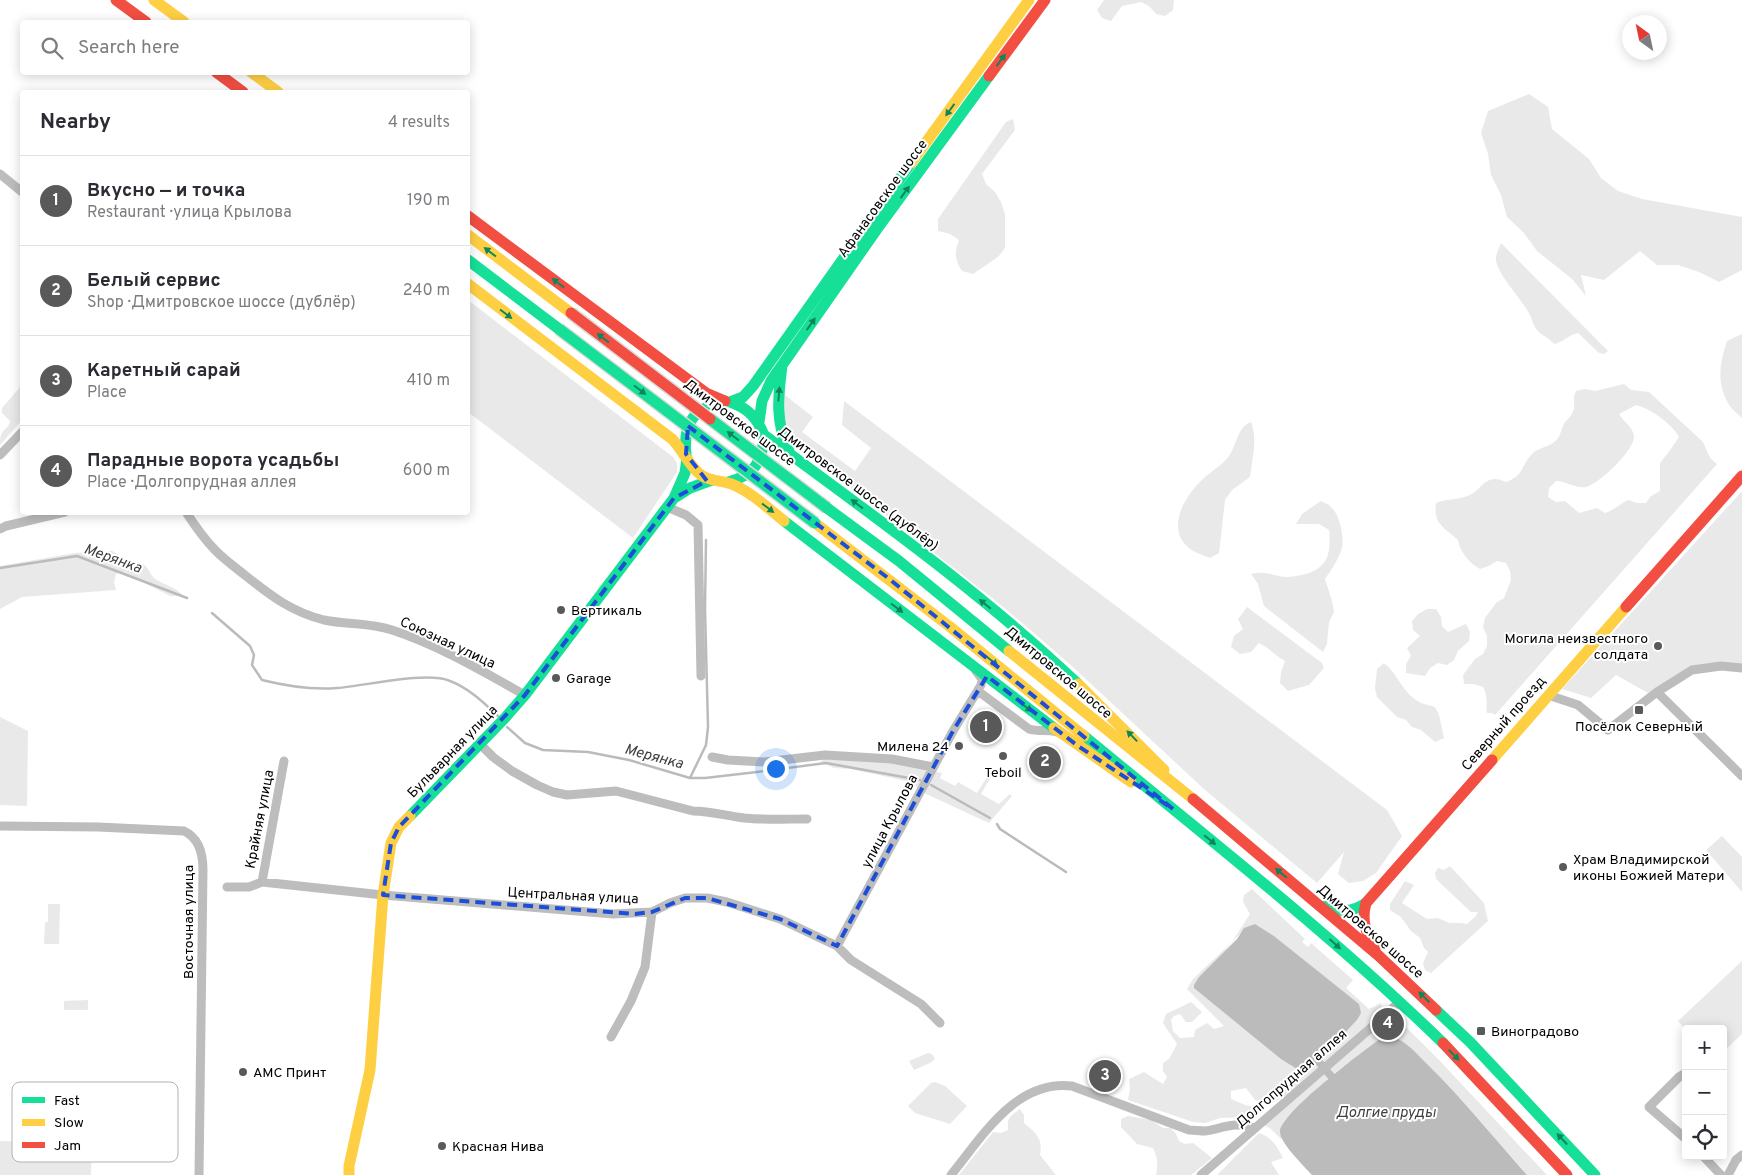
<!DOCTYPE html>
<meta charset="utf-8">
<style>
body{margin:0;font-family:Overpass,sans-serif;background:#f7f7f7;color:#2b2b33}
.controls{position:absolute;right:15px;bottom:15px;display:grid;overflow:hidden;border-radius:5px;box-shadow:0 2px 12px #0003}
.controls button{width:45px;height:45px;display:grid;place-items:center;padding:0;border:0;border-bottom:1px solid #e1e1e2;background:#fff;color:#2b2b33;font:25px sans-serif}
.compass{position:absolute;left:1622px;top:15px;width:45px;height:45px;border-radius:50%;background:#fff;box-shadow:0 2px 12px #0003;rotate:327deg}
.you{position:absolute;left:775px;top:768px;width:18px;height:18px;margin:-12px;border:4px solid #fff;border-radius:50%;background:#1a73e8;box-shadow:0 0 0 8px #1a73e833}
.badge{display:grid;place-items:center;width:32px;height:32px;border-radius:50%;background:#595959;color:#fff;font-size:16px;font-weight:700}
.pin{position:absolute;translate:-50% -50%;border:2px solid #fff;box-shadow:0 1px 5px #0006}
.list{margin:0;padding:0;list-style:none}
h2{display:flex;justify-content:space-between;align-items:center;height:65px;margin:0;padding:0 20px;font-size:21px}
h2 small{font-size:16px;font-weight:400;color:#7c7c81}
.list li{display:grid;grid-template-columns:32px 1fr auto;gap:15px;align-items:center;box-sizing:border-box;height:90px;padding:0 20px;border-top:1px solid #e1e1e2}
.list b{display:block;font-size:19px;white-space:nowrap}
.list p{margin:0;font-size:16px;white-space:nowrap;color:#7c7c81}
.list em{font-size:16px;font-style:normal;color:#7c7c81}
.icon{flex:none;width:28px;height:28px;fill:none;stroke:currentColor;stroke-width:2;stroke-linecap:round;stroke-linejoin:round}
.map{position:relative;flex:none;width:1742px;height:1175px;overflow:hidden}
.search{position:absolute;background:#fff;box-shadow:0 2px 12px #0003;left:20px;top:20px;width:450px;height:55px;display:flex;align-items:center;gap:12px;box-sizing:border-box;padding:0 18px;border-radius:5px;color:#7c7c81;font-size:19px}
.panel{position:absolute;background:#fff;box-shadow:0 2px 12px #0003;left:20px;top:90px;width:450px;height:425px;border-radius:5px}
.map>svg:first-child{display:block}
.green{fill:#e9e9e9;fill-rule:evenodd}
.water{fill:#bbb}
.lines{fill:none;stroke-linecap:round;stroke-linejoin:round}
.stream{stroke:#bbb;stroke-width:2.5}
.canal{stroke:#bbb;stroke-width:8}
.street{stroke:#bdbdbd;stroke-width:9}
.fast{stroke:#16e098;stroke-width:11}
.slow{stroke:#ffcf43;stroke-width:11}
.jam{stroke:#f24e42;stroke-width:11}
.fast-bridge-casing{stroke:#dbdbdb;stroke-width:14;stroke-linecap:butt}
.jam-bridge-casing{stroke:#dbdbdb;stroke-width:14;stroke-linecap:butt}
.fast-bridge{stroke:#16e098;stroke-width:11}
.jam-bridge{stroke:#f24e42;stroke-width:11}
.oneway{fill:#0d865b}
.marked{fill:none;stroke:#1d4ed8;stroke-width:4;stroke-dasharray:10 6;stroke-linejoin:round}
.poi-dot{fill:#595959;stroke:#fff;stroke-width:2}
.labels{text-anchor:middle;stroke-width:4;stroke-linejoin:round;paint-order:stroke}
.street-label{font-size:14px;fill:#000;stroke:#fff}
.poi-label{font-size:14px;fill:#000;stroke:#fff;text-anchor:start}
.water-label{font-size:15px;font-style:italic;fill:#3f3f3f;stroke:#fff}
.key{fill:#fff;stroke:#b2b2b2;stroke-width:1}
.key-label{font-size:14px;fill:#000}
</style>
<div class="map">
<svg width="1742" height="1175" viewBox="0 0 1742 1175">
<rect width="100%" height="100%" fill="#fff"/>
<path class="green" d="M1104 0H1174L1173 10 1165 16 1156 14 1149 6 1141 2 1122 6 1111 21 1102 18 1097 10Z
M1529 94 1548 107 1552 129 1589 159 1601 178 1618 191 1642 199 1742 217V270L1719 282 1699 272 1678 265H1657L1640 251 1604 280 1581 275 1586 296 1572 279 1537 251 1523 232 1507 217 1501 195 1491 175 1488 154 1481 133 1488 111Z
M1013 119 1015 130 982 174 986 184 995 192 1001 202 1005 214V248L998 257 973 274 962 271C955 260 954 253 959 240L950 234 938 231V219L1006 122Z
M1501 243 1608 351 1604 354 1599 353 1578 333C1568 335 1564 342 1554 344 1549 338 1543 336 1539 332 1533 327 1533 321 1530 315 1522 299 1500 278 1496 261 1495 255 1499 248 1501 243Z
M468 300 673 457 677 463V472L633 538 468 412Z
M1742 334V418C1738 414 1731 409 1728 403 1716 382 1720 362 1727 341Z
M1624 384 1631 390 1649 392 1703 442 1710 458 1717 464 1495 715 1492 713H1487C1486 703 1488 696 1483 687L1474 684H1464L1463 675 1475 659 1483 654 1487 646V636L1483 627 1485 618 1496 603 1504 598 1511 580 1510 571 1506 563 1497 561 1489 566 1480 569C1469 563 1460 552 1458 540 1444 527 1433 524 1436 503 1445 499 1454 500 1464 497 1483 493 1483 471 1506 482 1524 475 1520 468 1531 455 1538 447 1547 448 1554 442 1561 438 1561 428 1565 422 1569 418 1572 415 1574 409 1575 401 1572 400 1576 391L1585 389 1595 391ZM1636 405C1650 408 1672 424 1679 437L1671 449 1660 463V491L1651 496 1646 503H1637L1628 500C1620 504 1614 510 1605 513L1597 508 1579 513 1565 501 1556 502 1548 497 1549 488 1556 481C1566 481 1576 489 1586 487 1599 484 1635 450 1634 436 1633 427 1623 421 1619 414Z
M22 385V420L0 445C0 426 8 432 10 421L2 413V408Z
M781 392 813 417 802 432 855 471 871 448 842 425 844 401 1387 810 1402 836 1376 873 1363 881 1349 883 1338 874 1344 852 1317 883 1205 790 1075 669 1027 627 991 597 791 442 782 419Z
M1251 422C1258 440 1252 458 1250 477L1232 490 1225 500 1219 553 1210 558C1203 555 1195 553 1189 548 1165 529 1185 495 1203 479 1211 471 1222 466 1229 456 1237 445 1237 427 1251 422Z
M1742 491V665L1690 667 1648 693 1616 675 1591 698 1562 689Z
M1321 501C1324 503 1329 504 1331 507 1340 515 1344 536 1342 548 1339 559 1331 570 1325 579L1332 601 1334 612 1329 622 1327 644 1323 652 1264 606 1258 584 1251 574C1268 570 1271 576 1286 577 1293 577 1299 575 1306 574 1329 567 1331 552 1329 530L1319 524H1296L1302 514Z
M112 551C117 553 120 557 125 559 130 562 136 561 141 563 148 566 149 572 153 577 162 585 176 586 183 596H170L124 572 116 574 114 582 116 590 22 597 0 609V566L75 553Z
M1247 607 1322 663 1324 668 1309 685 1288 691 1280 683 1281 672 1285 661C1276 656 1269 648 1259 643L1251 652 1240 654 1231 647 1234 636 1243 629 1238 619Z
M1427 609H1436L1441 617 1442 626 1448 632 1466 624 1470 632 1469 641 1458 651 1454 660 1447 665 1438 663 1430 668 1425 676 1406 673V664L1411 656 1407 648 1420 636 1413 630 1412 621 1418 614Z
M1384 663C1397 673 1402 691 1416 700 1421 704 1429 705 1435 707L1439 715 1444 738 1435 742 1421 730 1412 727 1406 720 1397 717 1377 697 1375 688 1377 669Z
M0 717 28 731 27 806 0 805Z
M826 757 891 762 927 770 919 789 911 782 851 769 834 768 820 762Z
M992 769 994 772 981 794 999 804 1010 794 1012 796 989 823 924 793 934 771 942 773 940 778 955 786 958 782 977 793Z
M1722 836 1742 857V892L1706 850Z
M1450 866 1484 903 1488 921 1431 973 1425 970 1423 963 1428 952 1424 948 1420 938 1411 931 1401 917 1390 910V904L1405 881 1414 885 1402 903 1427 919 1438 918 1449 923H1461L1467 924 1475 917 1478 912H1471L1436 879 1435 873 1438 868 1444 870Z
M1252 889 1305 939 1302 942 1308 947 1311 943 1353 980 1346 988 1369 1009 1381 1003 1382 1008 1378 1017 1290 1093 1271 1104 1255 1100 1246 1088 1231 1091V1099L1245 1105 1261 1108 1263 1112 1252 1117 1220 1118 1205 1123 1193 1122 1128 1100 1130 1089 1129 1079 1144 1072 1163 1084 1167 1077 1163 1071V1063L1169 1059 1177 1044 1163 1023 1166 1014 1191 1002 1202 1012 1192 1022H1186L1180 1014 1174 1016 1171 1020 1173 1031 1180 1038 1194 1037 1195 1030 1207 1023 1214 1029 1224 1026 1187 989 1193 979 1232 942 1250 914 1243 902 1244 895ZM1255 924 1274 936 1358 1004 1357 1020 1312 1066 1226 949C1237 938 1240 930 1255 924Z
M48 904H60L59 944H44L45 922H48Z
M1742 961V1034L1723 1052V1029H1686V1030L1678 1021Z
M88 1000V1010H64V1001Z
M1395 1020 1408 1029 1440 1061 1547 1175H1527L1463 1101 1388 1035 1380 1039 1331 1076 1284 1121 1280 1132 1282 1140 1271 1129 1264 1125 1381 1025Z
M928 1053 932 1054 935 1059 930 1063 914 1070 909 1061Z
M935 1082 945 1086 967 1106 950 1124 915 1113 908 1106 931 1083Z
M1020 1109 1024 1115V1123C1036 1133 1043 1138 1040 1155L1056 1175H959L993 1132 1001 1133 1008 1130C1007 1117 1010 1116 1020 1109Z
M1128 1116 1151 1120 1163 1128H1171L1176 1134 1179 1141 1185 1144 1193 1143 1212 1158 1191 1175H1156C1158 1164 1158 1158 1153 1148L1137 1144 1121 1127V1119Z
M1259 1133C1272 1137 1277 1147 1283 1158L1271 1162 1279 1175H1217Z
M0 1141 92 1143 91 1175H0Z"/>
<path class="water" d="M1255 924 1274 936 1359 1004 1361 1013 1357 1020 1318 1061 1304 1071 1297 1069 1281 1059 1194 988V985L1199 977 1237 939 1244 928Z
M1388 1035C1404 1039 1415 1052 1427 1064 1463 1099 1494 1138 1527 1175H1312C1304 1166 1280 1143 1280 1132 1279 1114 1362 1052 1380 1039Z"/>
<g class="lines">
<path class="stream" d="M0 568 77 556 187 598
M212 613 250 646 254 655 252 665 262 680C286 686 312 690 337 688 365 686 426 671 450 681 469 688 485 704 499 717
M507 727 525 743 543 750 588 752 629 760 690 778H705L757 772 826 763 920 780
M690 778 706 745 708 727 705 609 706 540
M931 785 990 818
M997 824 1000 829 1066 872"/>
<path class="canal" d="M1318 1061 1331 1076"/>
<path class="street" d="M0 174 22 192
M0 455 22 432
M667 507 686 515 698 525 701 676
M186 512C195 526 205 540 216 551 225 560 236 568 246 576 271 596 292 612 324 620 347 625 368 622 392 630 438 645 482 671 525 695
M0 529 6 526 65 512
M978 691 1029 729C1038 732 1048 729 1057 732
M1657 692 1742 776
M1548 695 1578 705 1608 730 1657 692 1692 670 1721 666 1742 668
M480 744 493 757 512 771 537 785 553 792 567 795 616 791 693 811C710 811 727 816 744 818 765 820 786 819 807 819
M712 757 728 760 765 762 825 755 892 759 933 767
M0 826 98 827 184 831C199 838 203 854 203 870L199 1175
M262 882 284 761
M227 887H249L262 882 383 895 613 914 652 912 670 903 685 898H707L727 902 780 919 837 946 851 960 921 1004 940 1023
M837 946 953 731 981 685 982 679 976 671
M611 1037 631 1001 645 967 652 912
M1686 1073 1679 1077 1649 1107 1686 1139
M1703 1156 1721 1175
M951 1175C982 1137 1016 1079 1072 1086L1189 1130C1194 1130 1200 1131 1205 1131 1223 1128 1237 1121 1254 1128
M1201 1175 1388 1013 1400 1001
M1728 1175 1736 1160 1742 1155"/>
<path class="fast" d="M468 260 559 329
M782 366C778 396 775 423 789 451
M730 402C748 408 757 418 764 435 871 514 981 592 1078 684
M730 402 743 397 753 386 911 163
M759 422 762 401 771 381 877 229 989 76
M686 454C683 422 694 408 725 401
M728 482C754 476 763 461 764 435
M674 498 690 488 712 480
M827 508 899 561 1009 651
M784 521 1054 728
M1084 736C1205 836 1330 933 1443 1043
M410 816 504 719 525 695 674 498 685 473 687 458
M1324 906C1341 912 1351 913 1366 903
M1436 1010 1470 1042 1595 1175"/>
<path class="slow" d="M154 0 184 22
M251 72 278 92
M911 163 1029 0
M468 235 571 313
M468 284 672 439C683 450 689 466 701 475 711 482 723 480 734 485 752 493 768 508 784 521
M815 523 949 626 1084 736
M1009 651 1193 799
M1078 684 1164 770
M1054 728 1131 782
M1492 760 1626 607
M349 1175V1166L370 1070 383 895 391 843 399 827 410 816"/>
<path class="jam" d="M116 0 146 22
M216 72 243 92
M989 76 1045 0
M468 216 706 393 725 401
M1626 607 1742 476
M1193 799 1379 956 1436 1010
M1375 949C1366 933 1361 921 1366 903L1492 760
M1443 1043 1567 1175"/>
<g class="fast-bridge-casing">
<path id="fast-bridge" d="M559 329 815 523
M710 419 827 508"/>
</g>
<g class="jam-bridge-casing">
<path id="jam-bridge" d="M571 313 710 419"/>
</g>
<use href="#fast-bridge" class="fast-bridge"/>
<use href="#jam-bridge" class="jam-bridge"/>
</g>
<defs><path id="oneway-solid" d="M-6-.8H1V-3.2L6.5 0L1 3.2V.8H-6Z" transform="scale(1.25)"/></defs>
<g class="oneway">
<use href="#oneway-solid" transform="translate(1001 60) rotate(-54)"/>
<use href="#oneway-solid" transform="translate(950 110) rotate(126)"/>
<use href="#oneway-solid" transform="translate(905 192) rotate(-54)"/>
<use href="#oneway-solid" transform="translate(490 252) rotate(-143)"/>
<use href="#oneway-solid" transform="translate(558 283) rotate(-143)"/>
<use href="#oneway-solid" transform="translate(506 314) rotate(37)"/>
<use href="#oneway-solid" transform="translate(811 324) rotate(-55)"/>
<use href="#oneway-solid" transform="translate(603 338) rotate(-143)"/>
<use href="#oneway-solid" transform="translate(640 390) rotate(37)"/>
<use href="#oneway-solid" transform="translate(779 394) rotate(-85)"/>
<use href="#oneway-solid" transform="translate(733 436) rotate(-143)"/>
<use href="#oneway-solid" transform="translate(857 504) rotate(-143)"/>
<use href="#oneway-solid" transform="translate(768 508) rotate(37)"/>
<use href="#oneway-solid" transform="translate(985 604) rotate(-141)"/>
<use href="#oneway-solid" transform="translate(897 608) rotate(37)"/>
<use href="#oneway-solid" transform="translate(992 661) rotate(39)"/>
<use href="#oneway-solid" transform="translate(1026 707) rotate(38)"/>
<use href="#oneway-solid" transform="translate(1132 736) rotate(-134)"/>
<use href="#oneway-solid" transform="translate(1210 840) rotate(39)"/>
<use href="#oneway-solid" transform="translate(1281 873) rotate(-140)"/>
<use href="#oneway-solid" transform="translate(1335 944) rotate(42)"/>
<use href="#oneway-solid" transform="translate(1424 997) rotate(-136)"/>
<use href="#oneway-solid" transform="translate(1454 1055) rotate(45)"/>
<use href="#oneway-solid" transform="translate(1562 1139) rotate(-133)"/>
</g>
<path class="marked" d="M688 426 888 578 1173 809 1078 746 987 676 953 731 837 946 780 919 707 898H685L652 912 635 914 383 895 391 843 399 827 525 695 674 498 707 481 686 454Z"/>
<g class="poi-dot">
<circle cx="561" cy="610" r="5"/>
<circle cx="1658" cy="646" r="5"/>
<circle cx="556" cy="678" r="5"/>
<rect x="1634" y="705" width="10" height="10" rx="2.5"/>
<circle cx="959" cy="746" r="5"/>
<circle cx="1003" cy="756" r="5"/>
<circle cx="1563" cy="867" r="5"/>
<rect x="1476" y="1026" width="10" height="10" rx="2.5"/>
<circle cx="243" cy="1072" r="5"/>
<circle cx="442" cy="1146" r="5"/>
</g>
<g class="labels">
<g class="street-label">
<text transform="translate(882 198) rotate(-54)" y="5">Афанасовское шоссе</text>
<text transform="translate(740 422) rotate(37)" y="5">Дмитровское шоссе</text>
<text transform="translate(859 488) rotate(37)" y="5">Дмитровское шоссе (дублёр)</text>
<text transform="translate(448 642) rotate(25)" y="5">Союзная улица</text>
<text transform="translate(1059 672) rotate(40)" y="5">Дмитровское шоссе</text>
<text transform="translate(1503 723) rotate(-49)" y="5">Северный проезд</text>
<text transform="translate(452 751) rotate(-46)" y="5">Бульварная улица</text>
<text transform="translate(259 819) rotate(-79)" y="5">Крайняя улица</text>
<text transform="translate(889 821) rotate(-62)" y="5">улица Крылова</text>
<text transform="translate(573 895) rotate(3)" y="5">Центральная улица</text>
<text transform="translate(188 922) rotate(-90)" y="5">Восточная улица</text>
<text transform="translate(1371 931) rotate(41)" y="5">Дмитровское шоссе</text>
<text transform="translate(1291 1078) rotate(-41)" y="5">Долгопрудная аллея</text>
</g>
<g class="poi-label">
<text x="571" y="615">Вертикаль</text>
<text x="1648" y="643" text-anchor="end">Могила неизвестного<tspan x="1648" dy="16">солдата</tspan></text>
<text x="566" y="683">Garage</text>
<text x="1639" y="731" text-anchor="middle">Посёлок Северный</text>
<text x="949" y="751" text-anchor="end">Милена 24</text>
<text x="1003" y="777" text-anchor="middle">Teboil</text>
<text x="1573" y="864">Храм Владимирской<tspan x="1573" dy="16">иконы Божией Матери</tspan></text>
<text x="1491" y="1036">Виноградово</text>
<text x="253" y="1077">АМС Принт</text>
<text x="452" y="1151">Красная Нива</text>
</g>
<g class="water-label">
<text transform="translate(113 558) rotate(20)" y="5">Мерянка</text>
<text transform="translate(654 756) rotate(15)" y="5">Мерянка</text>
<text x="1386" y="1117">Долгие пруды</text>
</g>
</g>
<rect x="12" y="1082" width="166" height="80" rx="8" class="key"/>
<rect x="22" y="1097" width="23" height="6" fill="#16e098"/>
<rect x="22" y="1119" width="23" height="7" fill="#ffcf43"/>
<rect x="22" y="1142" width="23" height="6" fill="#f24e42"/>
<g class="key-label">
<text x="54" y="1105">Fast</text>
<text x="54" y="1127">Slow</text>
<text x="54" y="1150">Jam</text>
</g>
</svg>
<div class="controls">
<button>+</button>
<button>−</button>
<button><svg class="icon" aria-label="locate" viewBox="0 0 24 24"><circle cx="12" cy="12" r="6"/><path d="M12 2v4M12 18v4M2 12h4M18 12h4"/></svg></button>
</div>
<svg class="compass" viewBox="-18 -18 36 36"><path d="M0-13l5 13h-10z" fill="#e53935"/><path d="M0 13l5-13h-10z" fill="#7c7c81"/></svg>
<div class="you"></div>
<div class="pin badge" style="left:986px;top:727px">1</div>
<div class="pin badge" style="left:1045px;top:762px">2</div>
<div class="pin badge" style="left:1105px;top:1076px">3</div>
<div class="pin badge" style="left:1388px;top:1024px">4</div>
<div class="search"><svg class="icon" aria-label="search" viewBox="0 0 24 24"><circle cx="10" cy="10" r="6"/><path d="M15 15l6 6"/></svg>Search here</div>
<section class="panel">
<h2>Nearby<small>4 results</small></h2>
<ul class="list">
<li><span class="badge">1</span><div><b>Вкусно — и точка</b><p>Restaurant · улица Крылова</p></div><em>190 m</em></li>
<li><span class="badge">2</span><div><b>Белый сервис</b><p>Shop · Дмитровское шоссе (дублёр)</p></div><em>240 m</em></li>
<li><span class="badge">3</span><div><b>Каретный сарай</b><p>Place</p></div><em>410 m</em></li>
<li><span class="badge">4</span><div><b>Парадные ворота усадьбы</b><p>Place · Долгопрудная аллея</p></div><em>600 m</em></li>
</ul>
</section>
</div>
